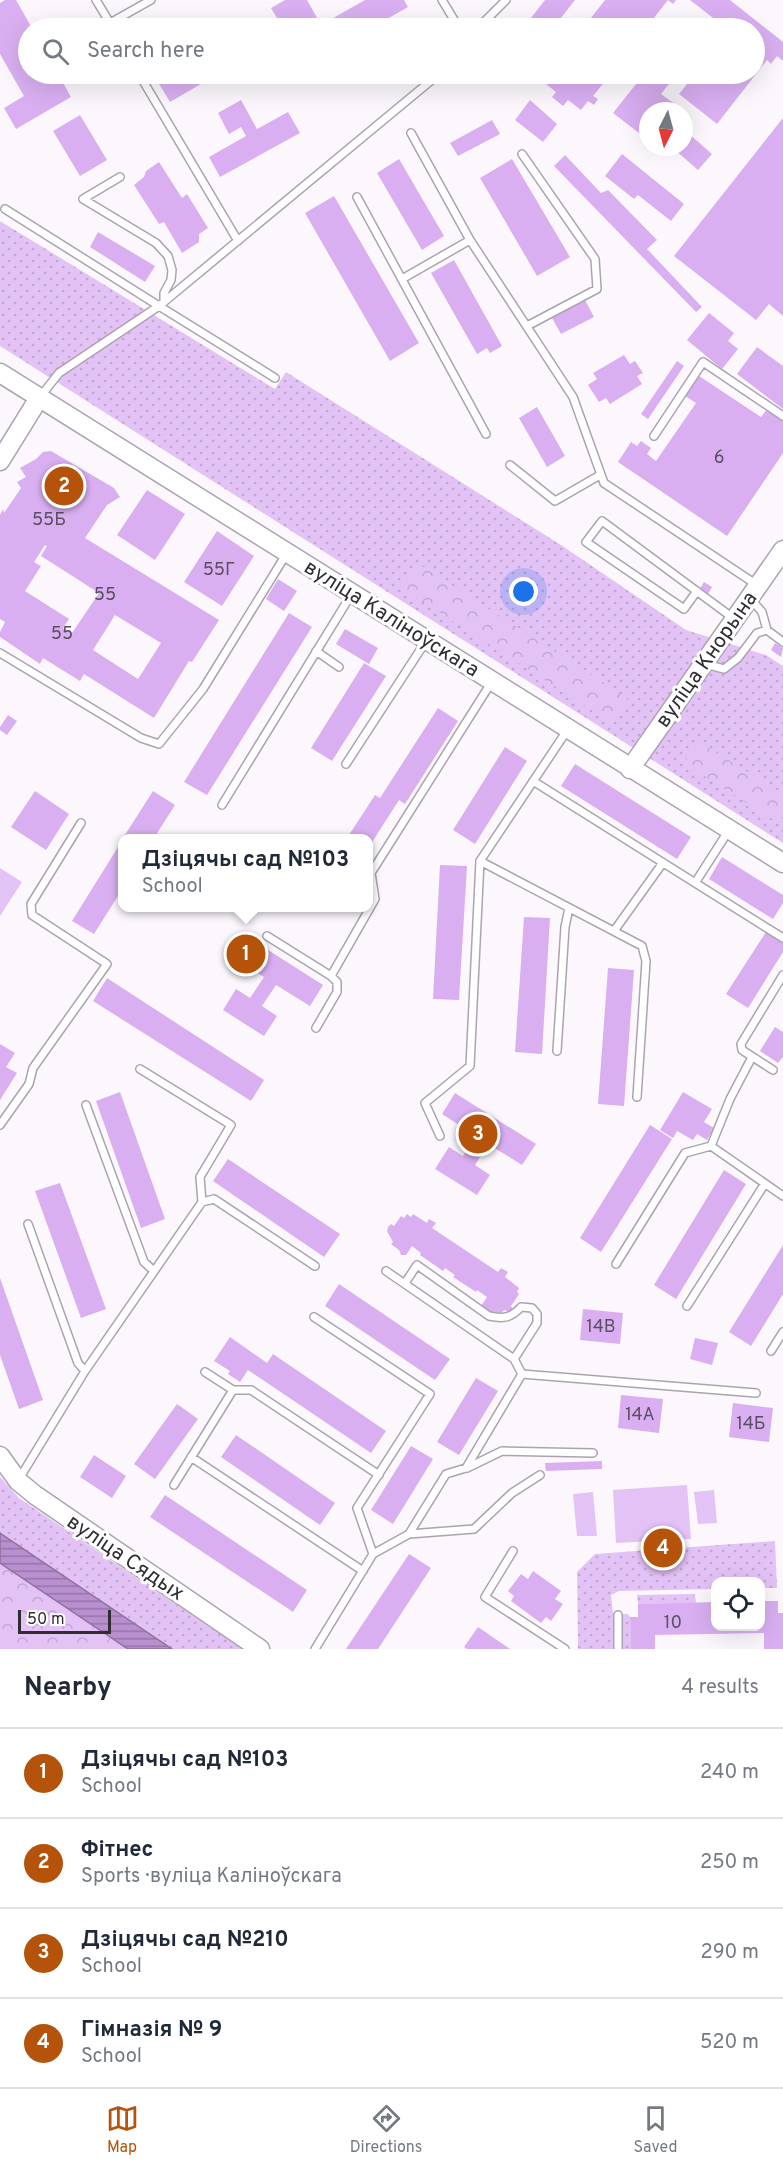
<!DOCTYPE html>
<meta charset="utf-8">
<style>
body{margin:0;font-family:Overpass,sans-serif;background:#f6f6f7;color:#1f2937}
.controls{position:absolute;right:18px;bottom:18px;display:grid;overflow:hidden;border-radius:12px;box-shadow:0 6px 24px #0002}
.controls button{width:54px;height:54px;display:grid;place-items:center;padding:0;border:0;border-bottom:2px solid #e0e1e3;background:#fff;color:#1f2937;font:30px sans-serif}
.compass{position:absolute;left:639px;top:102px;width:54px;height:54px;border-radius:50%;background:#fff;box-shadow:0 6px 24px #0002;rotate:186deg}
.scale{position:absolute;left:18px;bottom:15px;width:93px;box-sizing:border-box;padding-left:6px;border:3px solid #302d32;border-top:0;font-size:16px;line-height:21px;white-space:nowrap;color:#302d32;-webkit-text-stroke:4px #fff;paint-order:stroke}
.you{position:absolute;left:524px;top:592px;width:21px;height:21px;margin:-15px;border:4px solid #fff;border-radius:50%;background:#1a73e8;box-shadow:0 0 0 9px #1a73e833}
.badge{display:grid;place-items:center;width:39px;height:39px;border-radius:50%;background:#b45309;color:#fff;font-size:20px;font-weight:700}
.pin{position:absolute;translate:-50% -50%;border:3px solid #fff;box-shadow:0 2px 6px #0006}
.popup{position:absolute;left:118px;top:834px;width:255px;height:78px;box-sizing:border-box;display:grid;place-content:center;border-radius:12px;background:#fff;filter:drop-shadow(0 2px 4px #0005);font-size:20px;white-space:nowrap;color:#747a83}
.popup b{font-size:22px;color:#1f2937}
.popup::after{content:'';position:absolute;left:50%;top:100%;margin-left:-12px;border:12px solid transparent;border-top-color:#fff}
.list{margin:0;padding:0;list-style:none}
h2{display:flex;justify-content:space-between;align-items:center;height:78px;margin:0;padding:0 24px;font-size:26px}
h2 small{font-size:20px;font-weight:400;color:#747a83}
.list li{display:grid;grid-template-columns:39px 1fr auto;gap:18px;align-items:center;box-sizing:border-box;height:90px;padding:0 24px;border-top:2px solid #e0e1e3}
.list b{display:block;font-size:22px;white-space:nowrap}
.list p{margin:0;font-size:20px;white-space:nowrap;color:#747a83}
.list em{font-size:20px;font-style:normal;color:#747a83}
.icon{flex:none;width:33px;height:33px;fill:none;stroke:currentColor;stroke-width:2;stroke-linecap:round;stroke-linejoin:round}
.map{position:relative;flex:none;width:783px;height:1649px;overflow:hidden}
.search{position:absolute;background:#fff;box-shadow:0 6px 24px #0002;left:18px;right:18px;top:18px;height:66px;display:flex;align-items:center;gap:15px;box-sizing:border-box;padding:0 21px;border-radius:33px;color:#747a83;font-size:22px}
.sheet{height:438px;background:#fff}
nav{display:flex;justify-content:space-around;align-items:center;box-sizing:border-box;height:84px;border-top:2px solid #e0e1e3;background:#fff;font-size:16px;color:#747a83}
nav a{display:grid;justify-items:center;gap:3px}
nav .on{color:#b45309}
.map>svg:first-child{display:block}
.green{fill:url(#green-dots)}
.forest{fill:url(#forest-crowns)}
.pitch{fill:#e3c2f6}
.water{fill:url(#water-rules);stroke:#8f72a0;stroke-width:1.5}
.building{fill:#d9aff1;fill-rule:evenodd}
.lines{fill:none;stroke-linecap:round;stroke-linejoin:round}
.lane-casing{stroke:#aca3b1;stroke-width:10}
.secondary-casing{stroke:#aca3b1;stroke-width:21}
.lane{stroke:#fff;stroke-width:7}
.secondary{stroke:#fff;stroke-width:18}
.labels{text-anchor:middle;stroke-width:6;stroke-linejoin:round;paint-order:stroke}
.number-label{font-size:18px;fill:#5a4e62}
.street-label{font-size:21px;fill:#302d32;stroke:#fff}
</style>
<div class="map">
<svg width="783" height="1649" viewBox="0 0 783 1649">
<defs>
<pattern id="green-dots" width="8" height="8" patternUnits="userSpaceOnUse" patternTransform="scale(1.5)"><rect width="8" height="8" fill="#e3c2f6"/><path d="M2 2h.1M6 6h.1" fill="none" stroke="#c3a7d3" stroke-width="1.8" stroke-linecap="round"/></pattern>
<pattern id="forest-crowns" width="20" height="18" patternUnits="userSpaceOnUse" patternTransform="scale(1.5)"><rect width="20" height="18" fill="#e3c2f6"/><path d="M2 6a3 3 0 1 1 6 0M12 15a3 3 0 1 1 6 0" fill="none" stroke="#c3a7d3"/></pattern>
<pattern id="water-rules" width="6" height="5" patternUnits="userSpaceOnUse" patternTransform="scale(1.5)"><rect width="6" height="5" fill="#b88fcf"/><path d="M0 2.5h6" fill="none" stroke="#9675a9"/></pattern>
</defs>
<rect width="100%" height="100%" fill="#fbf7fd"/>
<path class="green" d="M0 221 275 389 286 372 561 545 686 630 766 655 783 666V843L0 346Z
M0 1477 19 1498 242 1649H0Z
M775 1541 777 1588H761L760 1582H716L715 1589 619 1591 611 1595 613 1614H628L630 1617 631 1649H578L577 1572 595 1554Z
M695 1594 696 1603 638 1604 637 1595Z"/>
<path class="forest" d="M417 563 628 698 612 723 401 588Z
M698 741 783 794V826L684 763Z
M0 1564 126 1649H0Z"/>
<path class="pitch" d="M0 868 22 882 0 916Z
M687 1485 691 1539 616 1543 613 1490Z
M714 1490 717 1523 698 1524 694 1492Z
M593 1492 597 1536H577L573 1494Z"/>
<path class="water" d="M0 1533 172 1649H128L0 1563Z"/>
<path class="building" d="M5 0H16L32 28H28V74H58L71 97 16 129 4 108 24 96 0 54V3Z
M285 0H307L321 25 365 0H404L408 7 371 28H283L271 8Z
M545 0H575L553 28H523Z
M605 0H676L673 4 668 0 646 28H583Z
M690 0H730L783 42V61L777 56 771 64 767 60 717 124 679 94 695 74H754V28H726Z
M245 20 250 28H230Z
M153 74H218L170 102Z
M546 74H611L593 96 598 99 594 105 588 101 581 110 568 100 563 106 552 97 556 92 541 80Z
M644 74H677L661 94 676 105 671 111H648V140L613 113Z
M241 100 257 129 288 112 300 133 220 177 209 157 246 136 241 127 229 134 218 113Z
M530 100 557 124 543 142 515 120Z
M80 115 107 160 80 176 53 131Z
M783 118V316L769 304 756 320 674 256Z
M492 120 500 134 458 156 450 143Z
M688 133 712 154 698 170 674 149 676 147H684V137Z
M622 154 684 204 671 221 638 195 634 199 605 176Z
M565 155 601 193 608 190 657 240 647 249 702 307 696 312 554 166Z
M399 159 444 236 422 250 377 173Z
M512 159 570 257 537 276 480 178Z
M159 162 182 198 187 194 208 228 199 234V242L182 253 164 222 159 224 134 185 144 177 146 171Z
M334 196 419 343 390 361 305 213Z
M98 232 155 266 145 282 90 247Z
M454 260 502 346 490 353 487 348 477 354 431 273Z
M585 300 594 317 561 334 552 318Z
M709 313 734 333 728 341 738 349 722 369 687 340Z
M757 347 783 366V409L737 374Z
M624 355 630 364 635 361 643 373 637 376 642 384 610 404 606 398 599 402 588 385 597 379 593 373Z
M677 361 684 366 648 419 641 414Z
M699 376 761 417 767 409 783 420V453L727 536 618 462 631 442 637 446 641 441 651 448 647 454 656 461 696 403 685 396Z
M537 407 565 456 547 467 519 418Z
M51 451 114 488 120 497 107 505 85 538 219 620 192 662 189 661 154 718 84 674 80 681 43 658 40 664 0 637V632L5 622 0 619V515L3 509 4 513 21 488 17 482 26 477 20 468 36 459 43 452ZM45 545 47 546 41 556 99 593 72 633 63 628 69 619 25 591 41 566 34 562ZM115 615 161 643 138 679 93 650Z
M147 490 185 514 155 560 117 535Z
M217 531 254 556 222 606 184 582Z
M278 579 297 591 284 611 266 599Z
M704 582 712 587 708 594 700 589Z
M289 613 312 627 207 795 184 782Z
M345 629 378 648 369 664 336 644Z
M775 643 783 648 781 657 771 650Z
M364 663 386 676 332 761 311 748Z
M438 708 458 721 405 804 399 800 369 847V838H347L375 795 380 798Z
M8 715 17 721 7 735 0 730V727Z
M505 747 527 761 475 844 453 830Z
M575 764 691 837 677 859 561 786Z
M35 791 69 814 46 850 11 827Z
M153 791 175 805 154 838H123Z
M123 839V888L94 934 72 921Z
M722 857 783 895V903L773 919 709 879Z
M440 865 467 866 459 1000 433 999Z
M524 917 550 918 542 1054 515 1052Z
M766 932 783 943V952L748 1008 726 994Z
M243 934 323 985 310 1006 276 985 262 1006 277 1016 264 1036 223 1010 236 989 250 998 264 977 229 955Z
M608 968 634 970 624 1106 598 1104Z
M107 978 264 1080 251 1101 93 1001Z
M775 1027 783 1032V1057L778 1063 760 1051Z
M0 1044 15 1053 6 1067 17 1073 0 1100Z
M120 1092 165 1219 141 1228 96 1101Z
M683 1092 712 1109 704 1122 714 1128 707 1140 697 1134 693 1140 677 1131 673 1138 660 1130Z
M455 1093 536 1144 522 1165 488 1144 475 1165 490 1175 477 1195 435 1169 449 1147 463 1156 476 1136 442 1114Z
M650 1125 672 1139 601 1252 580 1238Z
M228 1159 340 1234 324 1257 213 1181Z
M724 1170 746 1184 676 1299 654 1285Z
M60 1183 106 1309 81 1318 35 1191Z
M407 1214 411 1217 413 1214 427 1223 429 1219 436 1223 432 1228 498 1272 501 1268 508 1272 505 1277 519 1288 517 1292 519 1294 511 1306 514 1311 509 1313 505 1310 496 1316 488 1310 485 1311 481 1306 487 1297 477 1290 476 1292 453 1277 455 1275 445 1268 443 1271 420 1255 421 1253 412 1246 406 1255H401L399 1250 391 1244 393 1242 387 1231 388 1227 391 1224 394 1226 401 1216 404 1218Z
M783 1245V1294L751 1346 729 1332Z
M0 1278 43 1400 19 1409 0 1355Z
M339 1284 450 1359 435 1380 325 1306Z
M583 1309 623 1313 620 1344 580 1340Z
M230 1337 267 1363 273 1354 386 1431 371 1453 248 1370 240 1382 228 1374 230 1371 214 1361Z
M695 1338 718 1343 712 1365 690 1359Z
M476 1378 498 1391 459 1455 437 1442Z
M621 1395 663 1399 659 1433 618 1428Z
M733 1403 773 1408 769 1442 729 1437Z
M177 1404 198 1419 155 1479 134 1464Z
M236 1435 335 1503 320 1525 221 1457Z
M411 1446 433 1459 393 1524 371 1510Z
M94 1455 126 1476 112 1498 80 1477Z
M602 1461V1469L546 1471 545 1463Z
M165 1495 307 1590 293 1612 150 1517Z
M409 1554 431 1568 378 1649H346Z
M533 1571 561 1591 555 1599 563 1604 551 1621 546 1617 541 1623 511 1601 514 1596 508 1591 521 1574 528 1579Z
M760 1601H778V1613H783V1649H764V1633L655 1635V1649H631L630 1617H638V1604L716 1602V1626H760Z
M478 1627 510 1649H467L464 1647Z"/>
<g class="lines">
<g class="lane-casing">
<path id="lane" d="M96 0 113 28
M442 0 459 28
M110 23 151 0
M478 28 506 0
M139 74 238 241
M421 74 428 83
M411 133 470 240 573 397 604 483 757 585
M522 154 595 259 597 289 527 326
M120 177 83 199 156 243 168 256 172 270 171 280 164 293V302
M357 197 486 434
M5 209 159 306 59 373 40 397
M402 279 470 240
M275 378 159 306 439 74
M654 436 703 362 783 416
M510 465 555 501 600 475
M697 591 684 609 586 542 602 521 733 618
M750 598 762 612 767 630 783 642
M316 651 339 667
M0 653 141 738 159 744 203 689 287 553
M705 664 724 669 738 658 757 633 767 630
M346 764 426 641
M533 781 783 938
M222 805 351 595
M480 861 642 946 646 961 637 1097
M695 883 729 830
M614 931 662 864
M267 936 331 976 337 982V992L316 1028
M331 976 375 899 371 873 491 683
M557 1051 565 927 569 908
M773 1070 742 1050 741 1044 783 975
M86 1105 144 1262 154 1271
M0 1125 29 1084 33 1068 107 964 32 915 31 904 81 823
M440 1136 425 1103 470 1066 480 861 568 729
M711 1146 730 1099 752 1057
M202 1202 214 1199 315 1266
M28 1224 78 1363 85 1371
M616 1264 685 1153 711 1146 783 1196
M386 1271 514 1359 522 1374
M405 1283 417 1265 489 1316C504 1319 511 1318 521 1307L532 1308 537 1314V1323L514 1359
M687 1306 764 1185
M314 1317 430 1394 357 1508 373 1554
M771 1351 783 1332
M205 1372 233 1390H251L379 1475
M522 1374 756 1393
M191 1457 363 1571
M467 1468 502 1451 593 1453
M19 1479 85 1371 202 1202 200 1177 231 1125 140 1069
M174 1485 233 1390
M409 1534 474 1529 512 1493 540 1475
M513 1551 485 1597 565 1649
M315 1649 373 1554 409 1534 446 1474 466 1468 522 1374
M618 1649V1615"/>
</g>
<g class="secondary-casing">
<path id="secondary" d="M0 373 783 863
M0 461 39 398
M630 769 783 550
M0 1456 18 1481 35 1495 260 1649"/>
</g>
<use href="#lane" class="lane"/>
<use href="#secondary" class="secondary"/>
</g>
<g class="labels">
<g class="number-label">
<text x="719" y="463">6</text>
<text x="49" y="525">55Б</text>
<text x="219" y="575">55Г</text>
<text x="105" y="600">55</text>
<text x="62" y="639">55</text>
<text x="601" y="1332">14В</text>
<text x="640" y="1420">14А</text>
<text x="751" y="1429">14Б</text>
<text x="673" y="1628">10</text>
</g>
<g class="street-label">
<text transform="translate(392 618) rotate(32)" y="7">вуліца Каліноўскага</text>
<text transform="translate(706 659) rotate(-55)" y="7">вуліца Кнорына</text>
<text transform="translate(126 1557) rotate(34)" y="7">вуліца Сядых</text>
</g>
</g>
</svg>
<div class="controls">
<button><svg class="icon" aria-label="locate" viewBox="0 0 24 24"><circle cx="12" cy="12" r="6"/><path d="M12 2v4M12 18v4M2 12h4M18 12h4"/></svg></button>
</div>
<svg class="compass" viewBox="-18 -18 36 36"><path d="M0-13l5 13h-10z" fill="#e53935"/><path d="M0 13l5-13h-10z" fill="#747a83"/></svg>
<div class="scale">50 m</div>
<div class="you"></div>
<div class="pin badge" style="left:246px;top:954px">1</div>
<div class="popup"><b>Дзіцячы сад №103</b>School</div>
<div class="pin badge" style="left:64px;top:486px">2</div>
<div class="pin badge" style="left:478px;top:1134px">3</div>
<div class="pin badge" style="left:663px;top:1548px">4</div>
<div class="search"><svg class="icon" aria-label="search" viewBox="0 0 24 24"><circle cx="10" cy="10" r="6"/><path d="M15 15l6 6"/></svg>Search here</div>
</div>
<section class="sheet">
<h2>Nearby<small>4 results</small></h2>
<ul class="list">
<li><span class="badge">1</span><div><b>Дзіцячы сад №103</b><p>School</p></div><em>240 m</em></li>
<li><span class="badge">2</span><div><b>Фітнес</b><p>Sports · вуліца Каліноўскага</p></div><em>250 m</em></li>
<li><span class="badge">3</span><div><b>Дзіцячы сад №210</b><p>School</p></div><em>290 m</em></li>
<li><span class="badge">4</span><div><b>Гімназія № 9</b><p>School</p></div><em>520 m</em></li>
</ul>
</section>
<nav>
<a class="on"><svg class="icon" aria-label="map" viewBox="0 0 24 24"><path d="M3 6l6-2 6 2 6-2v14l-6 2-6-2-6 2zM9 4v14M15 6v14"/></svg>Map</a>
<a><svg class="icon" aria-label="directions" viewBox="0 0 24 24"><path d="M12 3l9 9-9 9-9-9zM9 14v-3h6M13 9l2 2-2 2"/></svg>Directions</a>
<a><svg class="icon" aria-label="saved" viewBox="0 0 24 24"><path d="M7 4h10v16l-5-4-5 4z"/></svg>Saved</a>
</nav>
